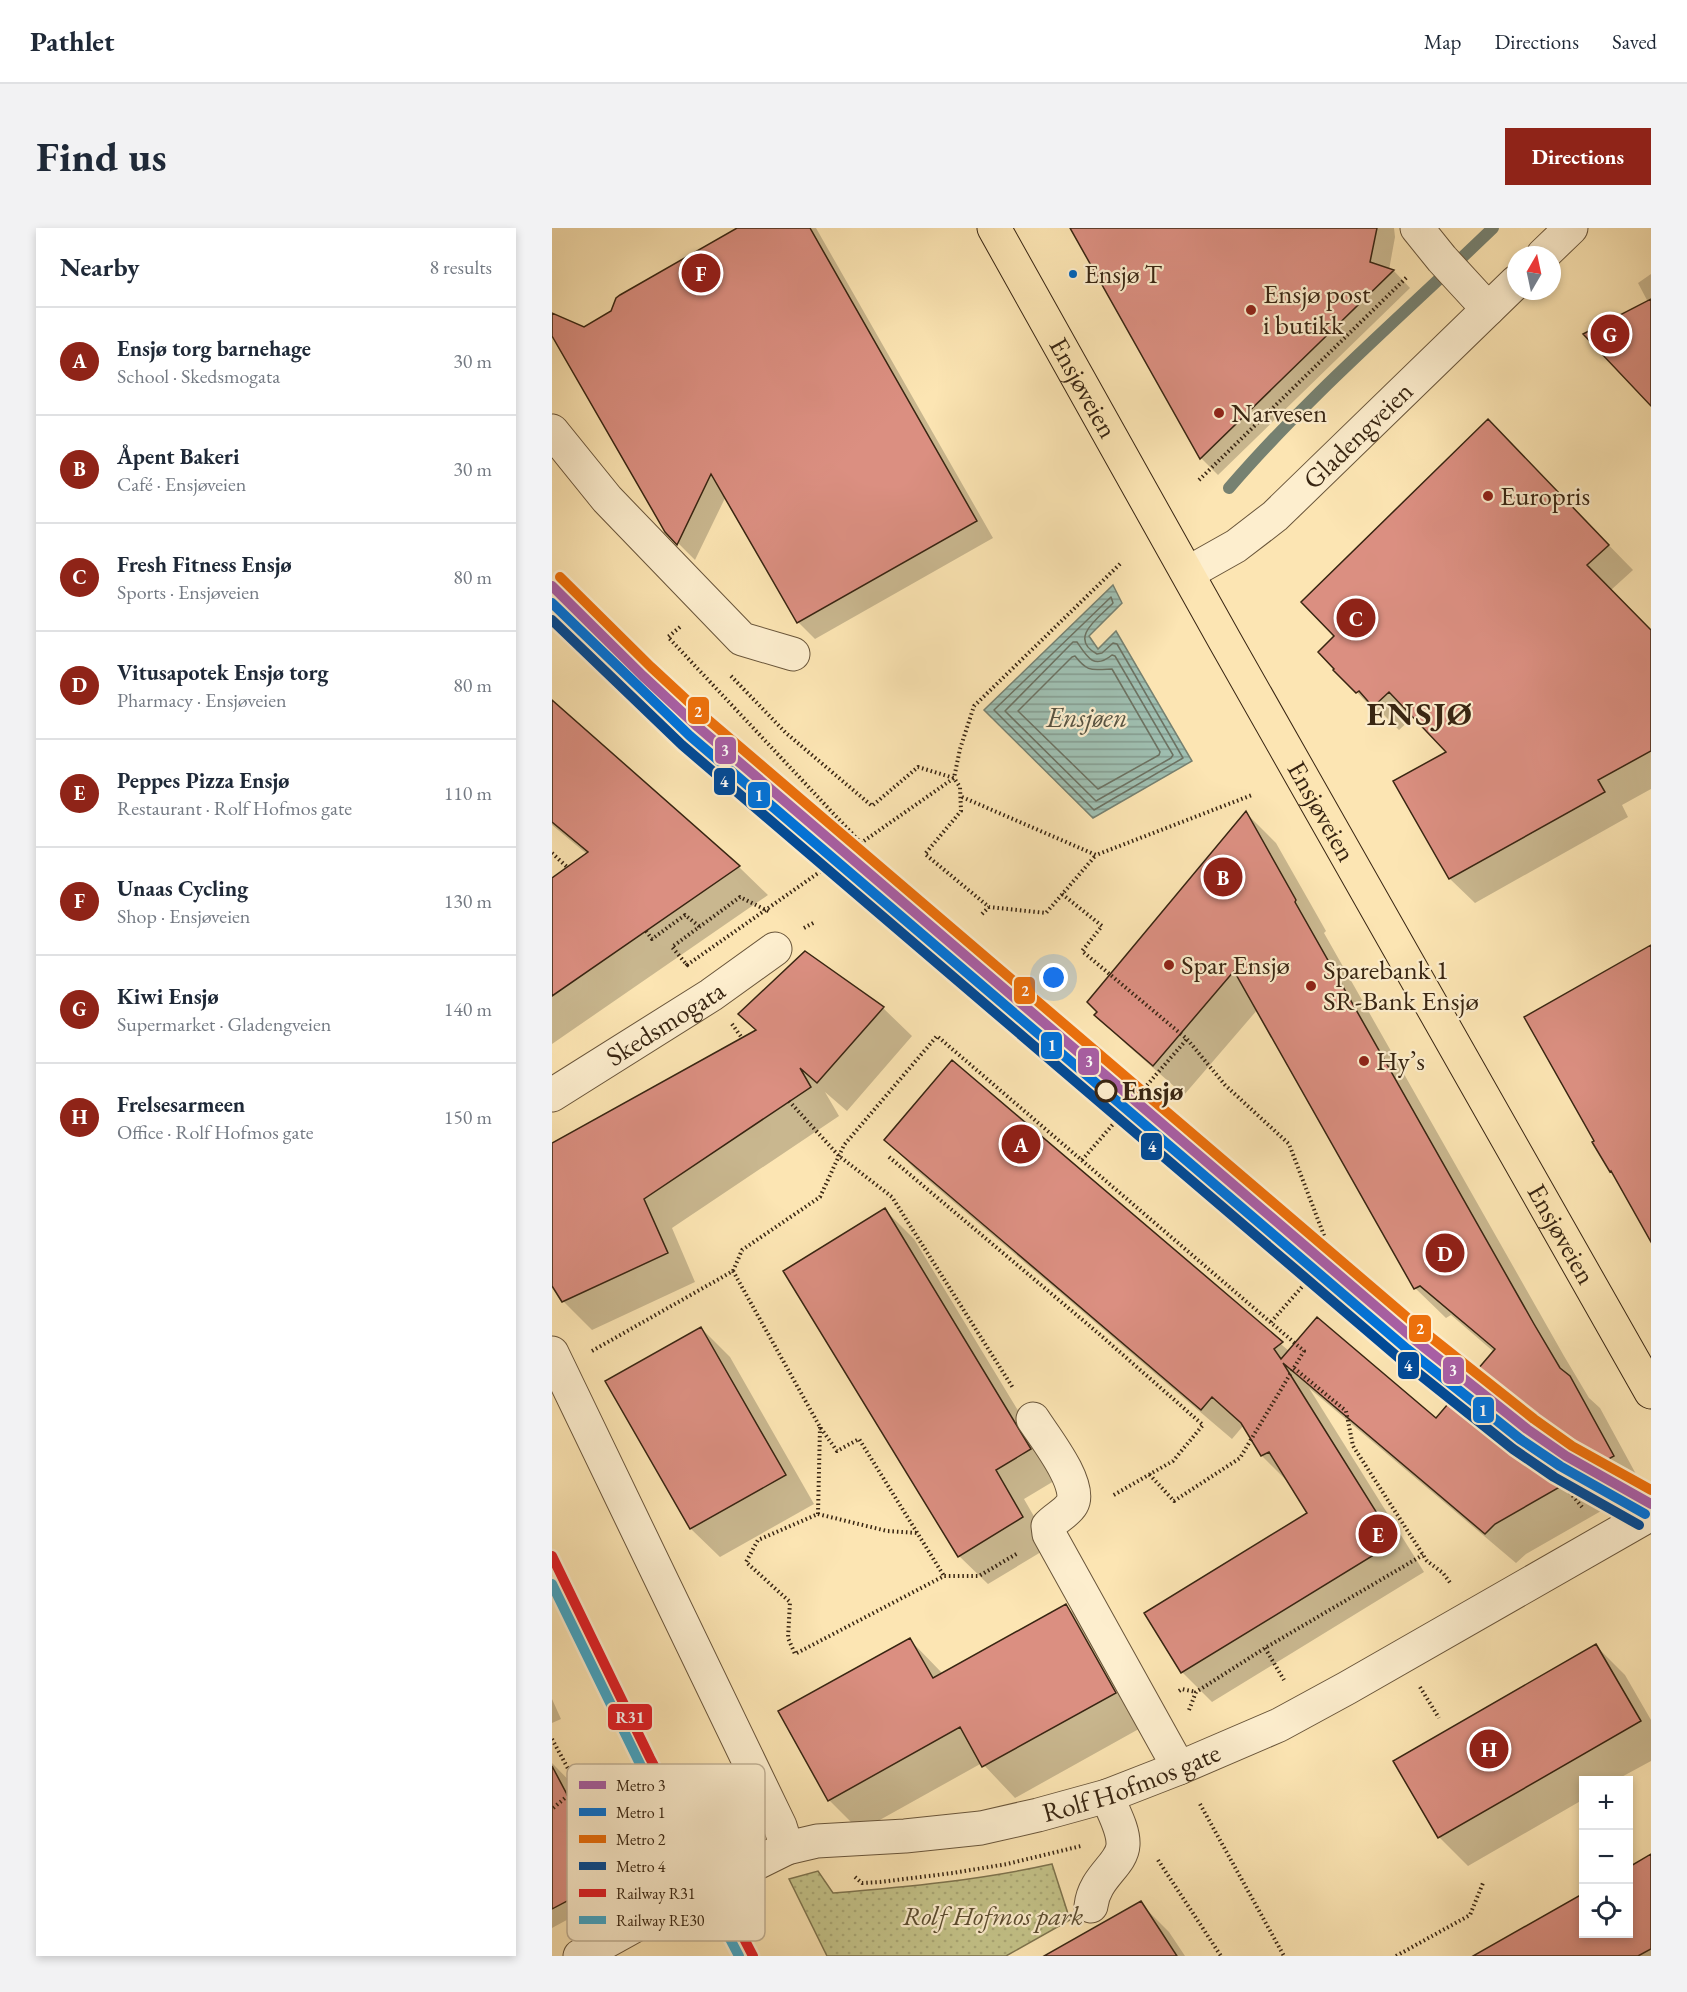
<!DOCTYPE html>
<meta charset="utf-8">
<style>
body{margin:0;font-family:"EB Garamond",serif;background:#f2f2f3;color:#1f2937}
.controls{position:absolute;right:18px;bottom:18px;display:grid;overflow:hidden;border-radius:0px;box-shadow:0 3px 9px #0003}
.controls button{width:54px;height:54px;display:grid;place-items:center;padding:0;border:0;border-bottom:2px solid #e0e1e3;background:#fff;color:#1f2937;font:30px sans-serif}
.compass{position:absolute;left:955px;top:18px;width:54px;height:54px;border-radius:50%;background:#fff;box-shadow:0 3px 9px #0003;rotate:9deg}
.you{position:absolute;left:502px;top:750px;width:21px;height:21px;margin:-15px;border:4px solid #fff;border-radius:50%;background:#1a73e8;box-shadow:0 0 0 9px #1a73e833}
.badge{display:grid;place-items:center;width:39px;height:39px;border-radius:50%;background:#8f2418;color:#fff;font-size:20px;font-weight:700}
.pin{position:absolute;translate:-50% -50%;border:3px solid #fff;box-shadow:0 2px 6px #0006}
.list{margin:0;padding:0;list-style:none}
h2{display:flex;justify-content:space-between;align-items:center;height:78px;margin:0;padding:0 24px;font-size:26px}
h2 small{font-size:20px;font-weight:400;color:#747a83}
.list li{display:grid;grid-template-columns:39px 1fr auto;gap:18px;align-items:center;box-sizing:border-box;height:108px;padding:0 24px;border-top:2px solid #e0e1e3}
.list b{display:block;font-size:22px;white-space:nowrap}
.list p{margin:0;font-size:20px;white-space:nowrap;color:#747a83}
.list em{font-size:20px;font-style:normal;color:#747a83}
.icon{flex:none;width:33px;height:33px;fill:none;stroke:currentColor;stroke-width:2;stroke-linecap:round;stroke-linejoin:round}
.map{position:relative;flex:none;width:1099px;height:1728px;overflow:hidden;border-radius:0px}
header{display:flex;align-items:center;gap:36px;box-sizing:border-box;height:84px;padding:0 30px;background:#fff;border-bottom:2px solid #e0e1e3}
header strong{font-size:28px}
nav{display:flex;gap:33px;margin-inline-start:auto;font-size:21px}
.intro{display:flex;align-items:center;justify-content:space-between;box-sizing:border-box;height:144px;padding:0 36px}
h1{margin:0;font-size:42px}
.button{padding:15px 27px;border-radius:0px;background:#8f2418;color:#fff;font-size:21px;font-weight:700}
main{display:flex;gap:36px;padding:0 36px}
aside{flex:1;background:#fff;border-radius:0px;box-shadow:0 3px 9px #0003}
.map>svg:first-child{display:block}
.green{fill:url(#green-dots);stroke:#7e744e;stroke-width:1.5}
.water{fill:url(#water-rules);stroke:#768171;stroke-width:1.5}
.shadow{fill:#0003}
.lines{fill:none;stroke-linecap:round;stroke-linejoin:round}
.shore{stroke:#6c7262;stroke-width:1.5}
.stream{stroke:#768171;stroke-width:12}
.building{fill:#db8f81;stroke:#382512;stroke-width:1.5}
.minor-casing{stroke:#69553a;stroke-width:35}
.major-casing{stroke:#382512;stroke-width:35}
.path{stroke:#382512;stroke-width:4;stroke-dasharray:1.5 3;stroke-linecap:butt}
.minor{stroke:#fdeece;stroke-width:33}
.major{stroke:#fce5b3;stroke-width:33}
.path-bridge{stroke:#382512;stroke-width:4;stroke-dasharray:1.5 3;stroke-linecap:butt}
.rail-1-casing{stroke:#fdeece;stroke-width:15}
.rail-2-casing{stroke:#fdeece;stroke-width:15}
.rail-1{stroke:#df2027;stroke-width:10}
.rail-2{stroke:#42a7c8;stroke-width:10}
.metro-1-casing{stroke:#fdeece;stroke-width:15}
.metro-2-casing{stroke:#fdeece;stroke-width:15}
.metro-3-casing{stroke:#fdeece;stroke-width:15}
.metro-4-casing{stroke:#fdeece;stroke-width:15}
.metro-1{stroke:#a85fa5;stroke-width:10}
.metro-2{stroke:#0073db;stroke-width:10}
.metro-3{stroke:#ec700c;stroke-width:10}
.metro-4{stroke:#004a98;stroke-width:10}
.bus-dot{fill:#0065bd;stroke:#fdeece;stroke-width:2}
.poi-dot{fill:#8f2418;stroke:#fdeece;stroke-width:2}
.stop-dot{fill:#fdeece;stroke:#382512;stroke-width:3}
.labels{text-anchor:middle;stroke-width:4.5;stroke-linejoin:round;paint-order:stroke}
.bus-label{font-size:26px;fill:#382512;stroke:#fdeece;text-anchor:start}
.poi-label{font-size:27px;fill:#382512;stroke:#fdeece;text-anchor:start}
.street-label{font-size:27px;fill:#382512;stroke:#fdeece}
.stop-label{font-size:27px;font-weight:bold;fill:#382512;stroke:#fdeece;text-anchor:start}
.park-label{font-size:27px;font-style:italic;fill:#5b4c30;stroke:#fdeece}
.water-label{font-size:28px;font-style:italic;fill:#575342;stroke:#fdeece}
.district-label{font-size:33px;font-weight:bold;letter-spacing:1.5px;fill:#382512;stroke:#fdeece}
.key{fill:#fdeece;stroke:#c2b296;stroke-width:1.5}
.key-label{font-size:16px;fill:#382512}
.line-badge{stroke:#fdeece;stroke-width:2}
.badge-label{font-size:16px;text-anchor:middle;font-weight:bold;fill:#fff}
</style>
<header>
<strong>Pathlet</strong>
<nav><a>Map</a><a>Directions</a><a>Saved</a></nav>
</header>
<div class="intro"><h1>Find us</h1><a class="button">Directions</a></div>
<main>
<aside>
<h2>Nearby<small>8 results</small></h2>
<ul class="list">
<li><span class="badge">A</span><div><b>Ensjø torg barnehage</b><p>School · Skedsmogata</p></div><em>30 m</em></li>
<li><span class="badge">B</span><div><b>Åpent Bakeri</b><p>Café · Ensjøveien</p></div><em>30 m</em></li>
<li><span class="badge">C</span><div><b>Fresh Fitness Ensjø</b><p>Sports · Ensjøveien</p></div><em>80 m</em></li>
<li><span class="badge">D</span><div><b>Vitusapotek Ensjø torg</b><p>Pharmacy · Ensjøveien</p></div><em>80 m</em></li>
<li><span class="badge">E</span><div><b>Peppes Pizza Ensjø</b><p>Restaurant · Rolf Hofmos gate</p></div><em>110 m</em></li>
<li><span class="badge">F</span><div><b>Unaas Cycling</b><p>Shop · Ensjøveien</p></div><em>130 m</em></li>
<li><span class="badge">G</span><div><b>Kiwi Ensjø</b><p>Supermarket · Gladengveien</p></div><em>140 m</em></li>
<li><span class="badge">H</span><div><b>Frelsesarmeen</b><p>Office · Rolf Hofmos gate</p></div><em>150 m</em></li>
</ul>
</aside>
<div class="map">
<svg width="1099" height="1728" viewBox="0 0 1099 1728">
<defs>
<pattern id="green-dots" width="8" height="8" patternUnits="userSpaceOnUse" patternTransform="scale(1.5)"><rect width="8" height="8" fill="#c4c389"/><path d="M2 2h.1M6 6h.1" fill="none" stroke="#a9a775" stroke-width="1.8" stroke-linecap="round"/></pattern>
<pattern id="water-rules" width="6" height="5" patternUnits="userSpaceOnUse" patternTransform="scale(1.5)"><rect width="6" height="5" fill="#9fbfb1"/><path d="M0 2.5h6" fill="none" stroke="#839b8f"/></pattern>
</defs>
<rect width="100%" height="100%" fill="#fce5b3"/>
<filter id="stains"><feTurbulence type="fractalNoise" baseFrequency=".00333" numOctaves="4"/><feColorMatrix values="0 0 0 0 .2 0 0 0 0 .09 0 0 0 0 .02 0 0 0 .5 -.17"/></filter>
<radialGradient id="worn" r=".72"><stop offset=".6" stop-color="#630" stop-opacity="0"/><stop offset="1" stop-color="#630" stop-opacity=".3"/></radialGradient>
<path class="green" d="M500 1636 518 1692 454 1728H275L237 1651 266 1643 281 1665C355 1659 428 1652 500 1636Z"/>
<path class="water" d="M561 357 570 375 537 408 546 421 564 403 640 533 541 590 432 482Z"/>
<path class="shadow" d="M188 0H264L441 310 263 411 246 394 174 268 143 332 114 303 0 105V87L32 100 61 84Z
M519 0H842L843 9 837 42 842 43 858 60 666 247 649 230Z
M1099 46V176L1033 106 1096 74 1086 55Z
M960 218 1081 342 1059 362 1099 403V561L1070 577 1076 589 923 675 898 651 843 554 896 524 862 488 847 502 832 487 829 489 783 442Z
M0 474 187 639 216 667 0 816V652L36 627 0 597Z
M694 585 724 615 774 703 772 705 1012 1128 1037 1170 1048 1180 1091 1259 974 1326 964 1335 757 1160 872 1344 660 1474 630 1444 757 1286 739 1257 710 1228 695 1202 691 1198 680 1211 364 942 334 912 400 834 737 1123 884 1192 942 1124 899 1087 894 1090 863 1060 706 781 632 867 575 817 544 787Z
M331 780 360 808 295 883 273 864 287 888 120 1000 143 1054 40 1102 11 1073 0 1055V916Z
M333 982 362 1011 507 1250 472 1271 499 1318 436 1356 407 1328Z
M149 1100 178 1129 262 1276 168 1329 139 1301 55 1154Z
M514 1378 546 1409 594 1497 463 1570 430 1535 308 1603 277 1572 358 1412 391 1446Z
M1044 1418 1073 1447 1099 1492V1533L1064 1552H1032V1571L916 1638 887 1609Z
M0 1471 9 1491 0 1495Z
M0 1535 38 1574 26 1580 68 1658 66 1659 68 1663 0 1700Z
M1099 1628V1728H924L1032 1706H1076V1641Z
M588 1675 617 1704 633 1728H495Z"/>
<g class="lines">
<path class="shore" d="M559 369 561 375C548 389 515 410 545 426L550 425 561 415 565 416 631 530 542 582 442 482Z
M521 414H525C535 429 542 442 560 427L563 428 621 527 619 530 544 573 453 483Z
M523 428C537 446 541 441 560 441L608 524 607 527 546 561 466 483 520 429Z"/>
<path class="stream" d="M677 260C757 167 852 86 941 0"/>
</g>
<path class="building" d="M185 0H258L425 293 245 395 159 246 125 317 113 304 0 108V85L32 99 59 83 64 70 68 67Z
M518 0H825L818 34 842 42 648 231Z
M1099 71V178L1031 106Z
M936 191 1057 317 1035 337 1099 402V523L1046 552 1053 564 897 651 841 553 894 524 837 464 821 479 807 463 804 465 781 442 782 441 766 424 782 408 749 374Z
M0 472 188 638 0 768V650L36 624 0 594Z
M694 583 744 672 743 674 982 1096 1008 1140 1018 1148 1062 1228 943 1296 933 1306 731 1135 843 1314 629 1445 592 1385 755 1285 717 1224 709 1228 689 1195 660 1169 649 1182 332 912 400 832 731 1114 722 1121 729 1131 765 1089 884 1190 943 1121 868 1058 862 1061 682 743 601 838 542 787 545 784 535 774Z
M1099 717V1014L1059 943 1058 944 1040 914 1042 913 972 789Z
M253 723 332 779 265 855 248 840 259 859 92 971 116 1025 10 1074 0 1058V915L204 802 186 786Z
M333 980 479 1221 444 1242 471 1289 406 1329 231 1043Z
M149 1099 234 1247 138 1301 53 1153Z
M514 1376 564 1465 430 1539 408 1499 276 1573 226 1483 358 1410 381 1450Z
M1044 1416 1089 1493 886 1610 841 1533Z
M0 1538 57 1646 55 1647 57 1651 0 1681Z
M1099 1626V1721L1086 1728H921L1032 1665V1706H1077V1639Z
M589 1673 625 1728H492Z"/>
<g class="lines">
<g class="minor-casing">
<g id="minor">
<path d="M865 0 890 31 936 81"/>
<path d="M991 27 1019 0"/>
<path d="M0 203 55 271 190 411 241 426"/>
<path id="s1" d="M636 345 684 318 723 288 964 54"/>
<path id="s2" d="M0 867 159 767 223 721"/>
<path d="M0 1125 228 1598 235 1620"/>
<path d="M481 1191C491 1207 531 1257 520 1276 515 1285 503 1290 496 1298L497 1306 627 1540"/>
<path d="M539 1678C542 1649 570 1637 571 1617 572 1601 560 1582 555 1568"/>
<path id="s3" d="M28 1728 120 1677 235 1620 265 1613 353 1608 429 1600 486 1587 555 1568 627 1540 727 1497 795 1460 1099 1286"/>
</g>
</g>
<g class="major-casing">
<g id="major">
<path id="s4" d="M442 0 673 413 1099 1164"/>
</g>
</g>
<path class="path" d="M647 252 856 48
M128 399 116 409 309 615 402 550 408 521 422 478 570 334
M179 448 234 505 320 578 366 539 402 550 408 559 409 583 373 626 437 679 494 685 544 627
M410 569 544 627 700 567
M0 625 15 639
M510 666 550 698 530 723 635 811 673 857 737 916 773 1010 764 1043 906 1164
M430 686 437 679
M252 700 263 694
M94 703 100 711 133 687 148 699
M134 738 135 737 120 719 188 669 218 684
M180 796 190 810
M237 873 287 928 340 969 461 1160
M337 929 546 1105 651 1197 621 1233 560 1268
M530 932 635 811
M181 1043 190 1022 268 969 292 917 385 808 752 1123 688 1230 622 1273 597 1246
M719 1094 764 1043
M40 1123 181 1043 268 1199 285 1223 307 1211 392 1348
M742 1140 794 1183 801 1218 875 1333 891 1345 899 1356
M268 1199 266 1286 206 1312 194 1334 238 1374 236 1410 243 1426 392 1348H427L466 1325
M1012 1257 1030 1279
M266 1286 335 1303 365 1305
M713 1420 732 1452
M868 1459 887 1490
M627 1463 630 1461 644 1464
M637 1482 644 1464 713 1420 871 1327
M0 1511 26 1559 0 1581
M648 1576 732 1728
M606 1632 669 1728
M303 1649 310 1655 328 1654 401 1645 455 1636 529 1618
M844 1728 918 1687 931 1655"/>
<use href="#minor" class="minor"/>
<use href="#major" class="major"/>
<path class="path-bridge" d="M135 737 309 615"/>
<g class="rail-1-casing">
<path id="rail-1" d="M0 1328 98 1530 201 1728"/>
</g>
<g class="rail-2-casing">
<path id="rail-2" d="M0 1356 112 1585 187 1728"/>
</g>
<use href="#rail-1" class="rail-1"/>
<use href="#rail-2" class="rail-2"/>
<g class="metro-1-casing">
<path id="metro-1" d="M0 358 91 448 146 499 863 1112 975 1201 1014 1228 1099 1276"/>
</g>
<g class="metro-2-casing">
<path id="metro-2" d="M0 375 138 508 855 1121 968 1211 1008 1238 1093 1286"/>
</g>
<g class="metro-3-casing">
<path id="metro-3" d="M8 349 99 439 154 490 871 1103 982 1191 1020 1218 1099 1262"/>
</g>
<g class="metro-4-casing">
<path id="metro-4" d="M0 392 130 517 847 1130 961 1221 1002 1249 1087 1297"/>
</g>
<use href="#metro-1" class="metro-1"/>
<use href="#metro-2" class="metro-2"/>
<use href="#metro-3" class="metro-3"/>
<use href="#metro-4" class="metro-4"/>
</g>
<circle class="bus-dot" cx="521" cy="46" r="5"/>
<g class="poi-dot">
<circle cx="699" cy="82" r="6"/>
<circle cx="667" cy="185" r="6"/>
<circle cx="936" cy="268" r="6"/>
<circle cx="617" cy="737" r="6"/>
<circle cx="759" cy="758" r="6"/>
<circle cx="812" cy="833" r="6"/>
</g>
<circle class="stop-dot" cx="554" cy="863" r="10"/>
<g class="labels">
<g class="bus-label">
<text x="532" y="55">Ensjø T</text>
</g>
<g class="poi-label">
<text x="711" y="75">Ensjø post<tspan x="711" dy="31">i butikk</tspan></text>
<text x="679" y="194">Narvesen</text>
<text x="948" y="277">Europris</text>
<text x="629" y="746">Spar Ensjø</text>
<text x="771" y="751">Sparebank 1<tspan x="771" dy="31">SR-Bank Ensjø</tspan></text>
<text x="824" y="842">Hy’s</text>
</g>
<g class="street-label">
<text dy="9" stroke="none"><textPath href="#s4" startOffset="183">Ensjøveien</textPath></text>
<text dy="9" stroke="none"><textPath href="#s1" startOffset="220">Gladengveien</textPath></text>
<text dy="9" stroke="none"><textPath href="#s4" startOffset="669">Ensjøveien</textPath></text>
<text dy="9" stroke="none"><textPath href="#s2" startOffset="134">Skedsmogata</textPath></text>
<text dy="9" stroke="none"><textPath href="#s4" startOffset="1155">Ensjøveien</textPath></text>
<text dy="9" stroke="none"><textPath href="#s3" startOffset="586">Rolf Hofmos gate</textPath></text>
</g>
<g class="stop-label">
<text x="570" y="872">Ensjø</text>
</g>
<g class="park-label">
<text x="441" y="1697">Rolf Hofmos park</text>
</g>
<g class="water-label">
<text x="535" y="499">Ensjøen</text>
</g>
<g class="district-label">
<text x="868" y="497">ENSJØ</text>
</g>
</g>
<rect x="15" y="1536" width="198" height="177" rx="9" class="key"/>
<rect x="27" y="1553" width="27" height="8" fill="#a85fa5"/>
<rect x="27" y="1580" width="27" height="8" fill="#0073db"/>
<rect x="27" y="1607" width="27" height="8" fill="#ec700c"/>
<rect x="27" y="1634" width="27" height="8" fill="#004a98"/>
<rect x="27" y="1661" width="27" height="8" fill="#df2027"/>
<rect x="27" y="1688" width="27" height="8" fill="#42a7c8"/>
<g class="key-label">
<text x="64" y="1563">Metro 3</text>
<text x="64" y="1590">Metro 1</text>
<text x="64" y="1617">Metro 2</text>
<text x="64" y="1644">Metro 4</text>
<text x="64" y="1671">Railway R31</text>
<text x="64" y="1698">Railway RE30</text>
</g>
<g class="line-badge">
<rect x="135" y="468" width="23" height="29" rx="6" fill="#ec700c"/>
<rect x="162" y="508" width="23" height="29" rx="6" fill="#a85fa5"/>
<rect x="161" y="539" width="23" height="29" rx="6" fill="#004a98"/>
<rect x="195" y="553" width="24" height="28" rx="6" fill="#0073db"/>
<rect x="461" y="748" width="23" height="29" rx="6" fill="#ec700c"/>
<rect x="488" y="803" width="23" height="29" rx="6" fill="#0073db"/>
<rect x="525" y="819" width="23" height="29" rx="6" fill="#a85fa5"/>
<rect x="588" y="904" width="23" height="29" rx="6" fill="#004a98"/>
<rect x="856" y="1086" width="24" height="29" rx="6" fill="#ec700c"/>
<rect x="845" y="1123" width="23" height="29" rx="6" fill="#004a98"/>
<rect x="890" y="1128" width="23" height="29" rx="6" fill="#a85fa5"/>
<rect x="920" y="1168" width="23" height="28" rx="6" fill="#0073db"/>
<rect x="55" y="1475" width="46" height="28" rx="6" fill="#df2027"/>
</g>
<g class="badge-label">
<text x="146" y="489">2</text>
<text x="173" y="528">3</text>
<text x="172" y="559">4</text>
<text x="207" y="573">1</text>
<text x="473" y="768">2</text>
<text x="500" y="823">1</text>
<text x="537" y="839">3</text>
<text x="600" y="924">4</text>
<text x="868" y="1106">2</text>
<text x="856" y="1143">4</text>
<text x="901" y="1148">3</text>
<text x="931" y="1188">1</text>
<text x="78" y="1495">R31</text>
</g>
<rect width="100%" height="100%" filter="url(#stains)"/>
<rect width="100%" height="100%" fill="url(#worn)"/>
</svg>
<div class="controls">
<button>+</button>
<button>−</button>
<button><svg class="icon" aria-label="locate" viewBox="0 0 24 24"><circle cx="12" cy="12" r="6"/><path d="M12 2v4M12 18v4M2 12h4M18 12h4"/></svg></button>
</div>
<svg class="compass" viewBox="-18 -18 36 36"><path d="M0-13l5 13h-10z" fill="#e53935"/><path d="M0 13l5-13h-10z" fill="#747a83"/></svg>
<div class="you"></div>
<div class="pin badge" style="left:469px;top:916px">A</div>
<div class="pin badge" style="left:671px;top:649px">B</div>
<div class="pin badge" style="left:804px;top:390px">C</div>
<div class="pin badge" style="left:893px;top:1025px">D</div>
<div class="pin badge" style="left:826px;top:1306px">E</div>
<div class="pin badge" style="left:149px;top:45px">F</div>
<div class="pin badge" style="left:1058px;top:106px">G</div>
<div class="pin badge" style="left:937px;top:1521px">H</div>
</div>
</main>
